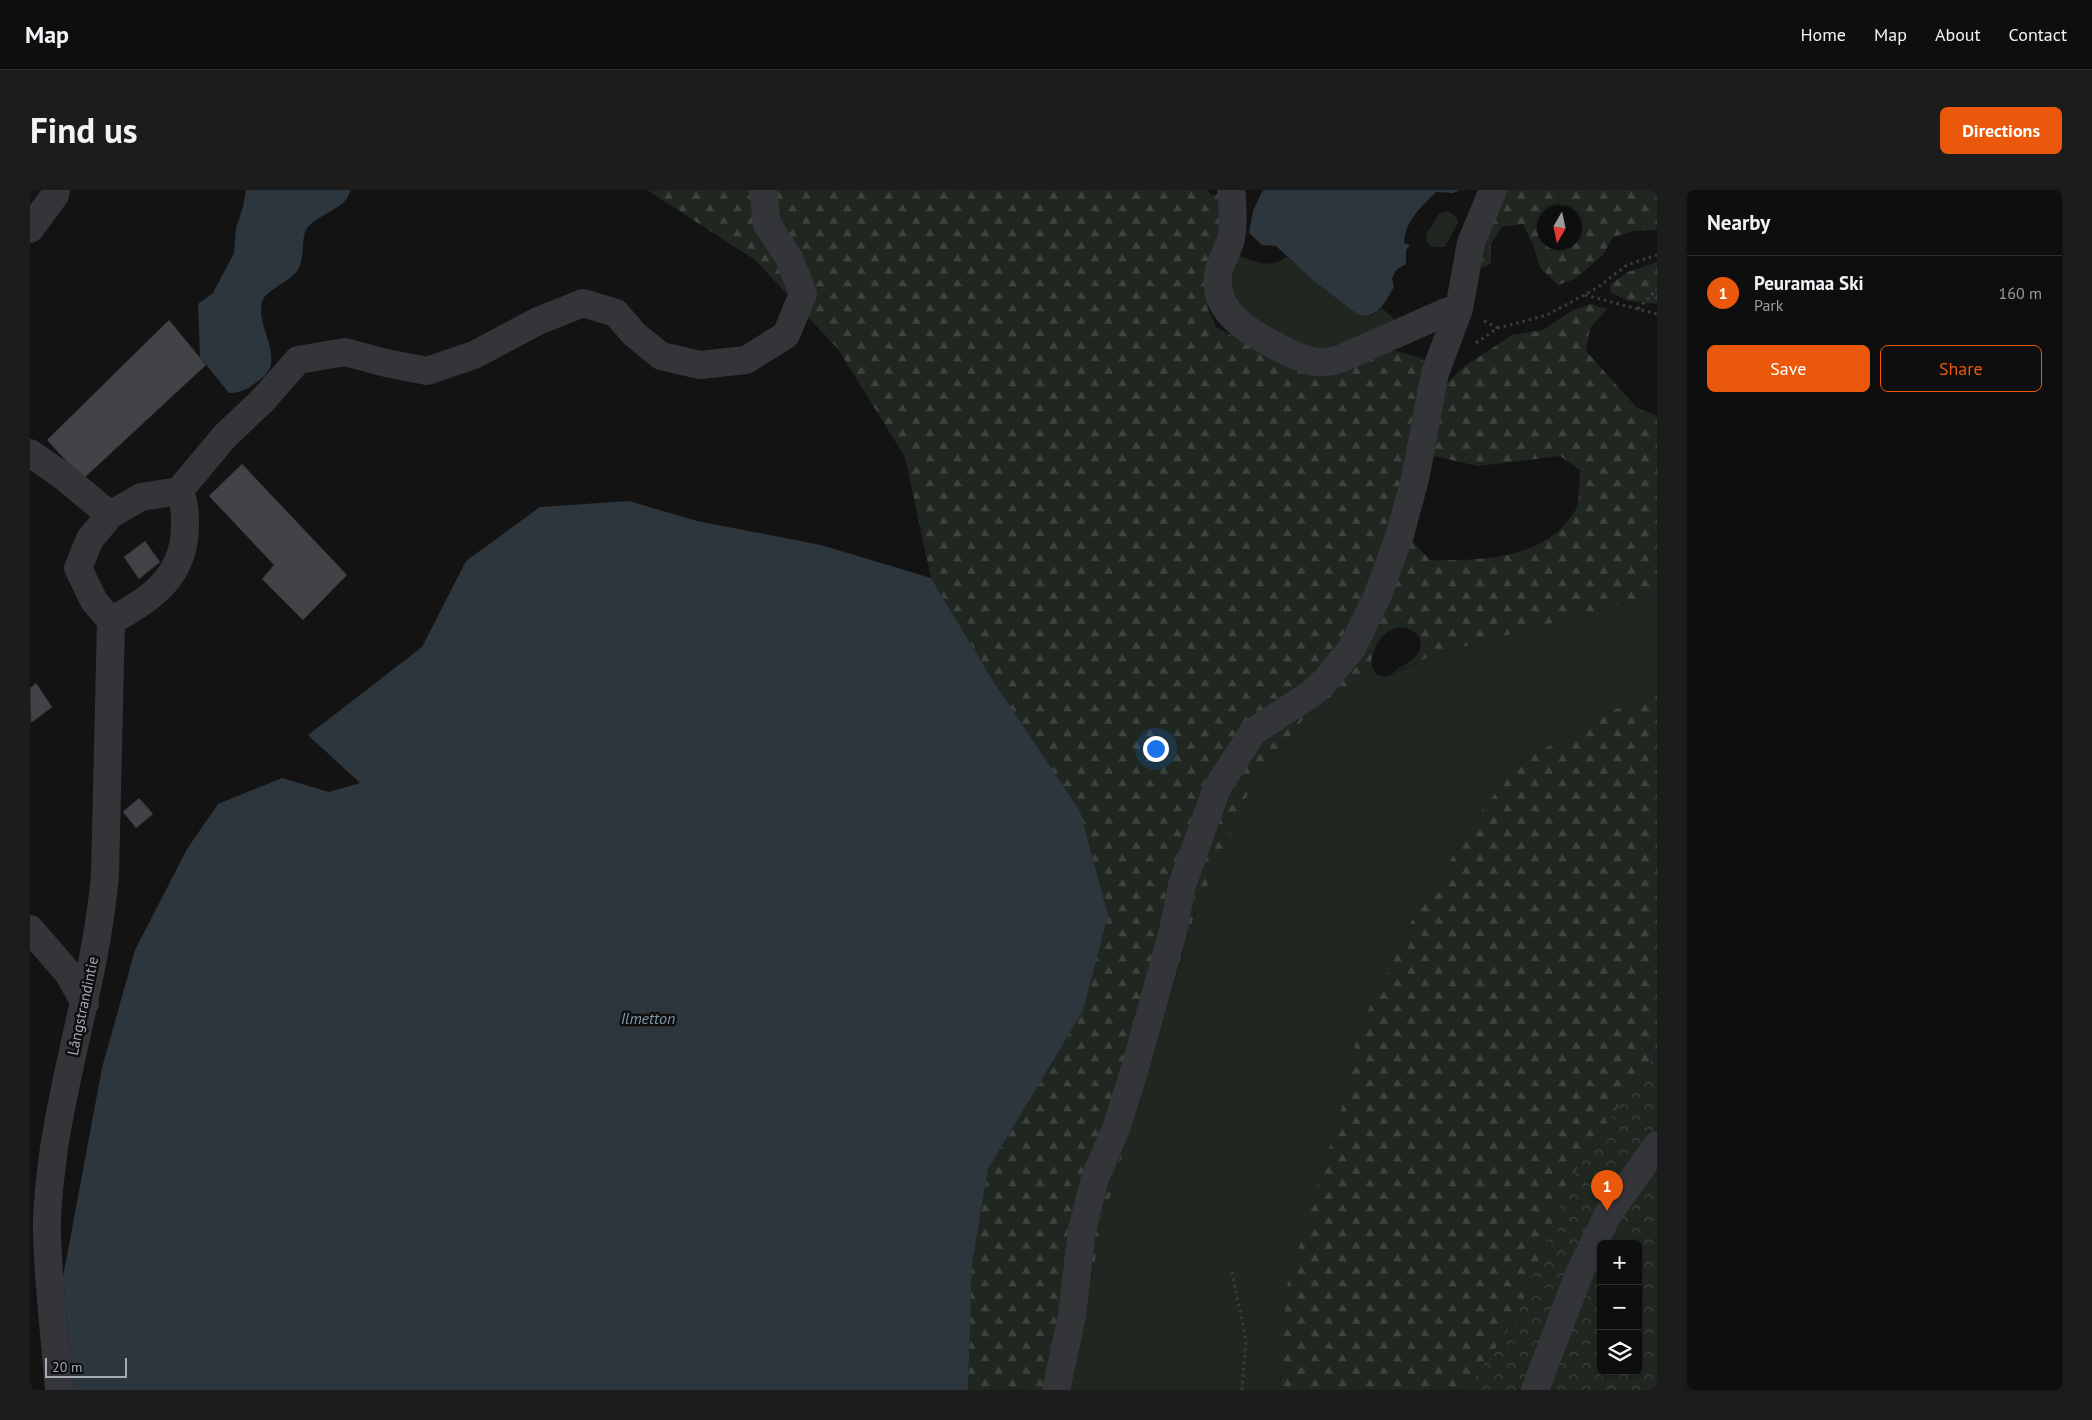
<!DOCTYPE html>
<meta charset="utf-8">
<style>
body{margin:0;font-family:"PT Sans",sans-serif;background:#1c1c1d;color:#f1f3f6}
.controls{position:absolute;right:15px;bottom:15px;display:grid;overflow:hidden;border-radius:8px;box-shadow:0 1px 4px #0004}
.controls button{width:45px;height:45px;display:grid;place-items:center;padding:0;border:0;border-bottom:1px solid #2e2e2f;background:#0e0e0f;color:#f1f3f6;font:25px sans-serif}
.compass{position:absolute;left:1507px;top:15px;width:45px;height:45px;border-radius:50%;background:#0e0e0f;box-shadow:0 1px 4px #0004;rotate:189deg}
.scale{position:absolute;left:15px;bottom:12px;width:82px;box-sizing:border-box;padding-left:5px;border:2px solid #a5aab4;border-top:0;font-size:14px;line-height:18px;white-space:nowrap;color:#a5aab4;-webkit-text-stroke:4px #0e0e0f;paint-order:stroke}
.you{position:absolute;left:1125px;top:558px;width:18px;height:18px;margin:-12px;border:4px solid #fff;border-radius:50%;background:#1a73e8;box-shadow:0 0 0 8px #1a73e833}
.badge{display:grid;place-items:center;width:32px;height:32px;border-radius:50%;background:#ea580c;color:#fff;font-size:16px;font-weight:700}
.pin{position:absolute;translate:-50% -41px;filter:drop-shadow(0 1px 2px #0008)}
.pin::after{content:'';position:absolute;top:26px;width:18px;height:15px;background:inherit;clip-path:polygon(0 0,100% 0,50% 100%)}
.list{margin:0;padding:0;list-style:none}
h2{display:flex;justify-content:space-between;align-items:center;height:65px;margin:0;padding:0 20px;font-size:21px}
h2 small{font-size:16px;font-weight:400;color:#9b9c9e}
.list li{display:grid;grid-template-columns:32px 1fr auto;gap:15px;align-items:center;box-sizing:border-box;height:75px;padding:0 20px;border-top:1px solid #2e2e2f}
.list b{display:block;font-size:19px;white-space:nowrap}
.list p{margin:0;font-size:16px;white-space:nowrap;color:#9b9c9e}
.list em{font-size:16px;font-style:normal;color:#9b9c9e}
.actions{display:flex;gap:10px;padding:15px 20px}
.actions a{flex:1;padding:11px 0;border:1px solid #ea580c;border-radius:8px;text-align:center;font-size:18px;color:#ea580c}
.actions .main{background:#ea580c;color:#fff}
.icon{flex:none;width:28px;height:28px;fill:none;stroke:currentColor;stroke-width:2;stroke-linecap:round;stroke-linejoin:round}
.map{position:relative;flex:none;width:1627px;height:1200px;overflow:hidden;border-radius:8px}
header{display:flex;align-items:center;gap:30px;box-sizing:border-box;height:70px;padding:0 25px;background:#0e0e0f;border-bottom:1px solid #2e2e2f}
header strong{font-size:24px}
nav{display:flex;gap:28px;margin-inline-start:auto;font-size:18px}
.intro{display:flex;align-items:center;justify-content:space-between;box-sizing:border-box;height:120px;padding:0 30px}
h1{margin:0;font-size:35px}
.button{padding:12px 22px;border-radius:8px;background:#ea580c;color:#fff;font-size:18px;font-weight:700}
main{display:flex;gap:30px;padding:0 30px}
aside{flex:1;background:#0e0e0f;border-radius:8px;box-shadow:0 1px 4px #0004}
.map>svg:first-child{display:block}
.grass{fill:#1f2720}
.forest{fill:url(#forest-firs);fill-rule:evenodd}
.park{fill:url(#park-crowns);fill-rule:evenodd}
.water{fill:#2d363c}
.building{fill:#424347;stroke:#2d2d30}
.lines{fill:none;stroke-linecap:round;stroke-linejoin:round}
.path{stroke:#3a3c40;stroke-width:3;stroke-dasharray:2.5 4;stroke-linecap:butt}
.minor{stroke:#343539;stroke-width:28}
.labels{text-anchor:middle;stroke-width:5;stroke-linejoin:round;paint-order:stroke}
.street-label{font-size:15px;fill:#a5aab4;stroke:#0e0e0f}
.water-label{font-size:16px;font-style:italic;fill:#7e99ad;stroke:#0e0e0f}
</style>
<header>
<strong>Map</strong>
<nav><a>Home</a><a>Map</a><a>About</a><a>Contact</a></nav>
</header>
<div class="intro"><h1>Find us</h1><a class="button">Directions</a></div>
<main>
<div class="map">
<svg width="1627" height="1200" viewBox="0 0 1627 1200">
<defs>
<pattern id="forest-firs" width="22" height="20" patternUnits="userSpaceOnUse" patternTransform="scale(1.25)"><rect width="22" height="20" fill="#1f2720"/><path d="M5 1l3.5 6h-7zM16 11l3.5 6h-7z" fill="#3d443e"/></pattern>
<pattern id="park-crowns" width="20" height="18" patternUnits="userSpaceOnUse" patternTransform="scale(1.25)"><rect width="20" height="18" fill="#1f2720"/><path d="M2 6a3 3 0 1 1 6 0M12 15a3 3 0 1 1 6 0" fill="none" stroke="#3d443e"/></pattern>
</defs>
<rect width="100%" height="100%" fill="#131314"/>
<path class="grass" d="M1418 21 1426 27 1428 32 1415 57H1401L1397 52 1396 45 1409 24Z
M1209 66C1228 72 1239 79 1257 67L1327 124 1342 125 1352 118 1373 137 1298 166 1216 135 1196 95Z
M1627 405V505L1571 524 1486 576 1453 619 1382 730 1328 841 1315 907 1248 1200H1038L1074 1027 1165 723 1225 588 1286 514 1348 485 1356 487 1406 464Z"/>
<path class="forest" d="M617 0H1177L1181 5 1194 3 1190 46 1178 82V118L1186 137 1259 177 1362 160 1391 168 1416 195 1432 178 1482 145 1513 140 1543 120 1561 114 1577 119 1560 138 1556 161 1607 218 1627 226V405L1406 464 1361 484C1369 477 1380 473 1387 465 1404 444 1360 416 1343 464 1340 472 1341 479 1348 485L1286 514 1225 588 1165 723 1074 1027 1038 1200H938L942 1076 958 979 1053 821 965 494 901 388 875 267 808 159 725 70ZM1404 266 1448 276 1530 266 1550 280C1549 289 1550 314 1545 321 1515 370 1451 371 1400 370L1383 352Z
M1470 0H1627V40L1604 41 1583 47 1573 65 1545 89 1528 95 1511 79 1503 55 1493 34 1472 37 1461 54V73L1453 78 1447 74ZM1514 22H1544V52H1514Z
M1627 72V114L1598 111 1580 102 1581 94 1598 82Z
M1627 505V865L1614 877 1540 989 1486 1129 1436 1200H1248L1252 1185 1256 1099 1315 907 1328 841 1382 730 1453 619 1486 576 1571 524Z"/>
<path class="park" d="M1627 865V1200H1436L1486 1129 1540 989 1614 877ZM1571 1054H1608V1181H1571Z"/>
<path class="water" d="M216 0H321C319 3 318 8 316 10 307 20 288 26 278 37 270 46 276 65 268 80 260 92 235 100 232 112 225 140 260 171 227 192 217 199 211 203 199 203L170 167 168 114 183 103 204 63 206 38 213 17Z
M1233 0H1430L1423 3 1406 2C1391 17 1375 31 1374 53L1380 55 1376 60V74L1366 80 1362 89 1364 97C1355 112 1347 131 1327 124L1284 91 1246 56 1232 55 1219 43 1223 21Z
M599 311 667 331 791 355 901 388 965 494 1050 621 1078 725 1053 821 958 979 942 1076 938 1200H43L33 1087 72 878 105 760 157 659 188 614 252 588 299 602 330 593 278 545 392 457 436 371 510 317Z"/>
<path class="building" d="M139 130 176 175 53 289 17 250Z
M212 274 317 385 273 430 232 389 244 375 179 306Z
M115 351 130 372 109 389 94 367Z
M6 493 22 517 1 533 0 498Z
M109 608 123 624 106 638 93 622Z"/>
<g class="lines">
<path class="path" d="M1555 105 1627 124
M1608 119 1627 99
M1454 131 1468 138
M1446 153 1468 138 1517 125 1567 98 1597 75 1627 65
M1202 1082 1216 1151 1212 1200"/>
<path class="minor" d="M1201 0 1202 6C1202 20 1204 35 1201 48 1199 59 1192 69 1189 80 1180 120 1217 141 1246 156 1270 168 1283 177 1310 169L1416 122 1429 119
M0 39 25 5 26 0
M0 263 33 286 80 325
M149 301C155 313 155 322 155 335 155 387 122 408 81 431L64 411 48 378 60 349 80 325 111 307 149 301 195 246 233 210 268 170 315 162 356 173 397 181 444 165 508 131 553 113 586 123 604 144 631 166 670 175 716 170 756 145 773 104 759 68 737 34 733 0
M0 739 38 783 55 813
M29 1200C25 1147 18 1094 17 1041 16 1018 21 981 24 958 38 866 67 778 75 685L81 431
M1026 1200 1042 1125 1052 1040 1065 988 1087 936 1105 878 1143 741 1152 695 1170 645 1187 598 1223 542 1281 504 1295 491 1322 458 1348 405 1370 344 1385 289 1405 183 1429 119 1441 53 1463 0
M1505 1200 1549 1084 1577 1026 1627 955"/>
</g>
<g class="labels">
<g class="street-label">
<text transform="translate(53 816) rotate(-78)" y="5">Långstrandintie</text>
</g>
<g class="water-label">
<text x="618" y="834">Ilmetton</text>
</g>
</g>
</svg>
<div class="controls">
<button>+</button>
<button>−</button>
<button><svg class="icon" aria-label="layers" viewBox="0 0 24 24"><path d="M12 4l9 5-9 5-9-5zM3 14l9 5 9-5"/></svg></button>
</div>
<svg class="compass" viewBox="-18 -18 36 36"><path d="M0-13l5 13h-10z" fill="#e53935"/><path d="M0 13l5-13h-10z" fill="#9b9c9e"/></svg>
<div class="scale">20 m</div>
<div class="you"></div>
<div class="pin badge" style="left:1577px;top:1021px">1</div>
</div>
<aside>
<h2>Nearby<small></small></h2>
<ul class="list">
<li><span class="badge">1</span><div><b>Peuramaa Ski</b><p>Park</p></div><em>160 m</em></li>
</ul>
<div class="actions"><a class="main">Save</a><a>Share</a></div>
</aside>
</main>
